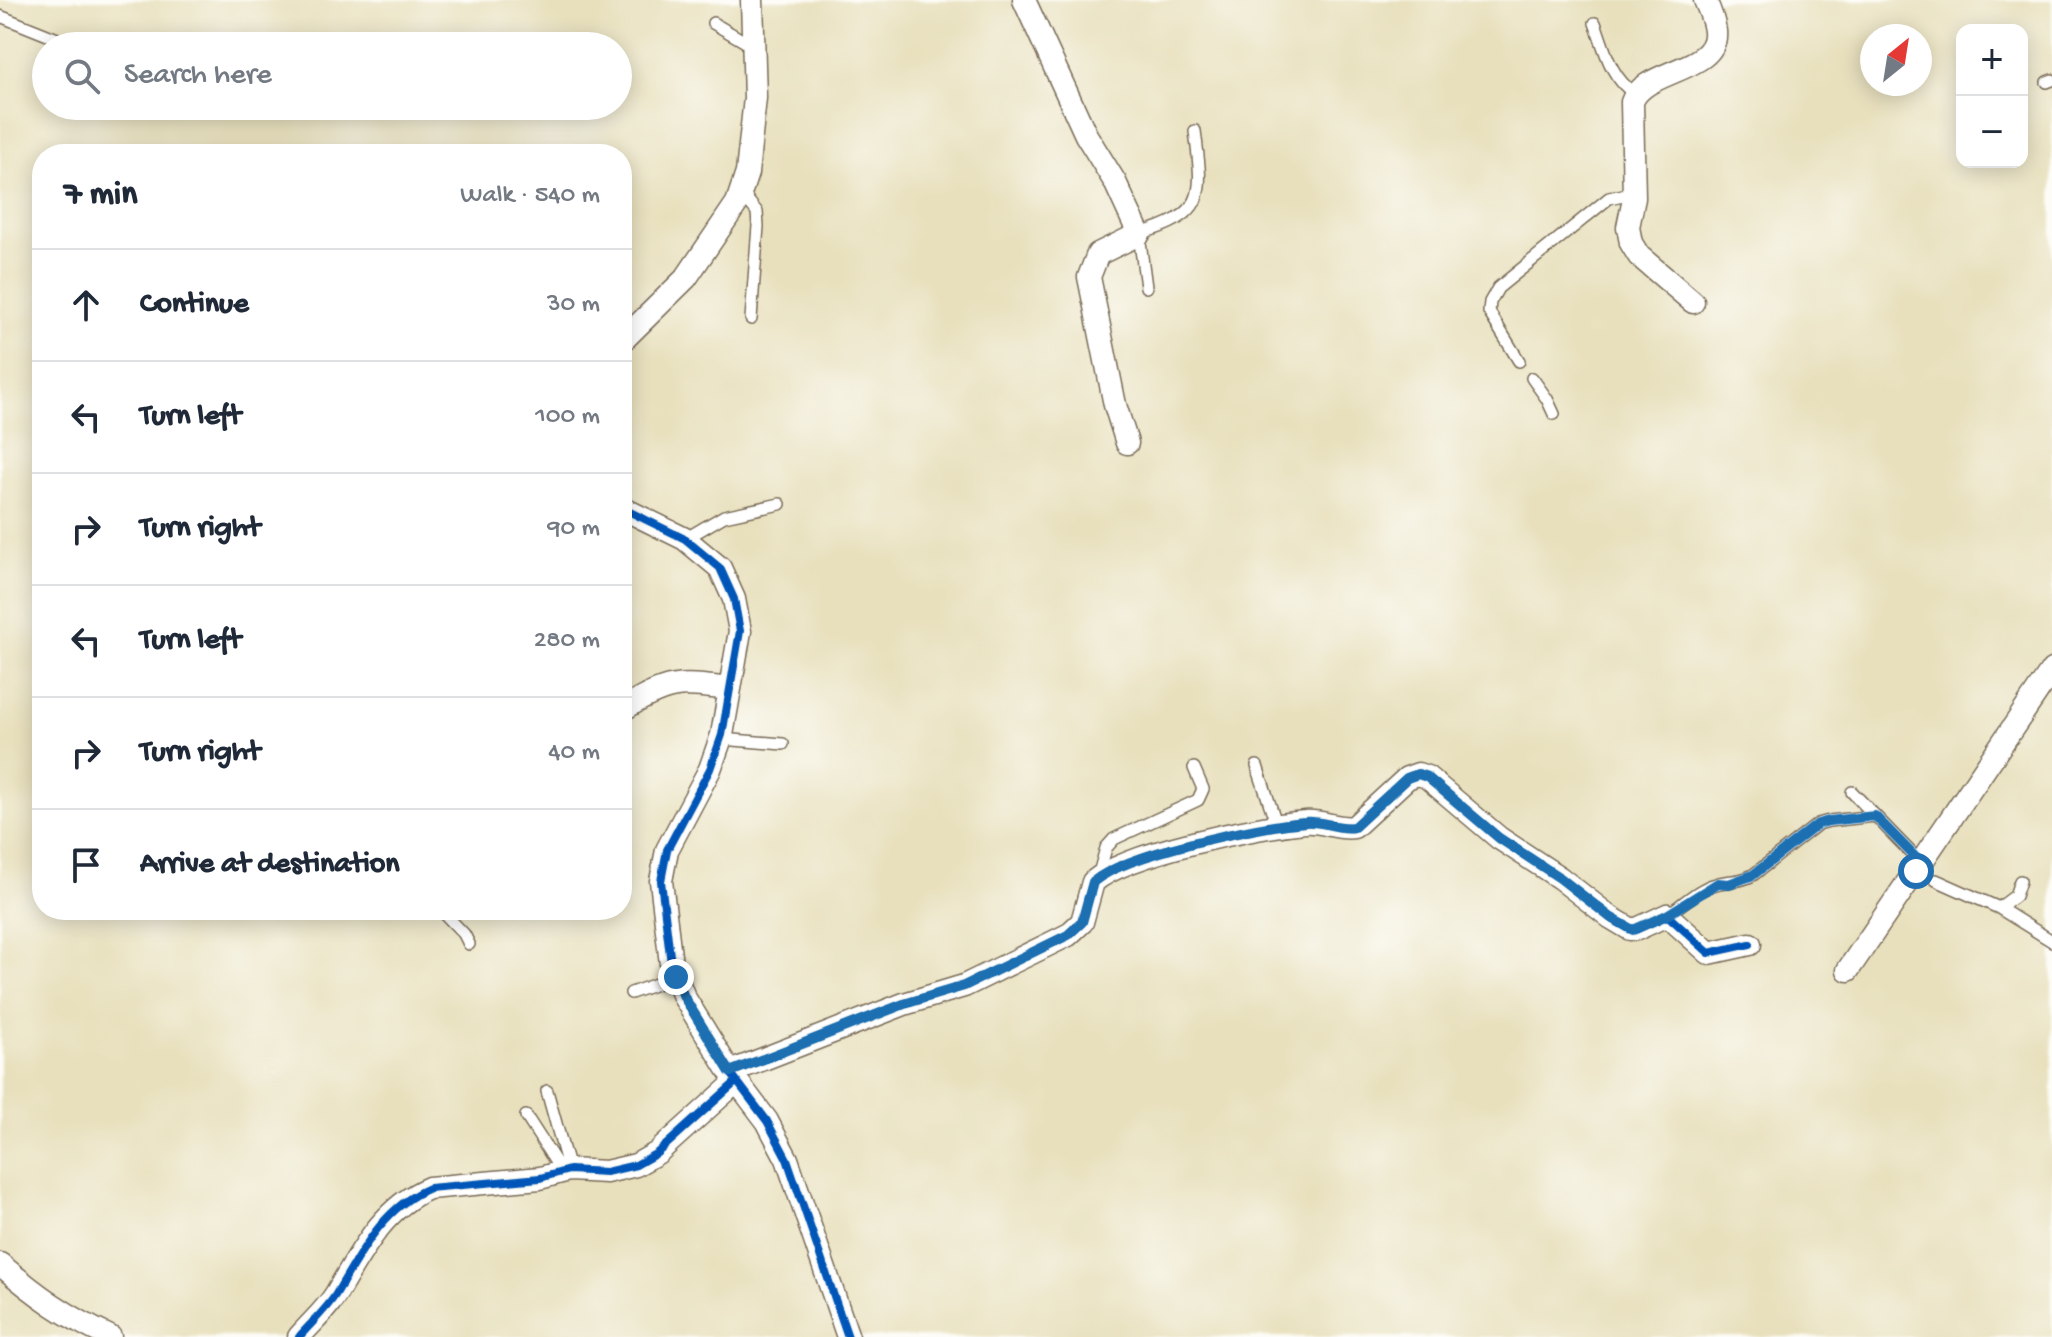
<!DOCTYPE html>
<meta charset="utf-8">
<style>
body{margin:0;font-family:"Gochi Hand",sans-serif;background:#f6f6f7;color:#1f2937}
.controls{position:absolute;right:24px;top:24px;display:grid;overflow:hidden;border-radius:16px;box-shadow:0 4px 20px #0003}
.controls button{width:72px;height:72px;display:grid;place-items:center;padding:0;border:0;border-bottom:2px solid #e0e1e3;background:#fff;color:#1f2937;font:40px sans-serif}
.compass{position:absolute;left:1860px;top:24px;width:72px;height:72px;border-radius:50%;background:#fff;box-shadow:0 4px 20px #0003;rotate:30deg}
.stop{position:absolute;width:24px;height:24px;margin:-18px;border:6px solid #1f6fb2;border-radius:50%;background:#fff}
.stop.end{background:#1f6fb2;border-color:#fff;box-shadow:0 2px 8px #0008}
.list{margin:0;padding:0;list-style:none}
h2{display:flex;justify-content:space-between;align-items:center;height:104px;margin:0;padding:0 32px;font-size:34px}
h2 small{font-size:26px;font-weight:400;color:#747a83}
.list li{display:grid;grid-template-columns:52px 1fr auto;gap:24px;align-items:center;box-sizing:border-box;height:112px;padding:0 32px;border-top:2px solid #e0e1e3}
.list b{display:block;font-size:30px;white-space:nowrap}
.list em{font-size:26px;font-style:normal;color:#747a83}
.icon{flex:none;width:44px;height:44px;fill:none;stroke:currentColor;stroke-width:2;stroke-linecap:round;stroke-linejoin:round}
.map{position:relative;flex:none;width:2052px;height:1337px;overflow:hidden}
.search{position:absolute;background:#fff;box-shadow:0 4px 20px #0003;left:32px;top:32px;width:600px;height:88px;display:flex;align-items:center;gap:20px;box-sizing:border-box;padding:0 28px;border-radius:44px;color:#747a83;font-size:30px}
.panel{position:absolute;background:#fff;box-shadow:0 4px 20px #0003;left:32px;top:144px;width:600px;height:776px;border-radius:32px}
.map>svg:first-child{display:block}
.lines{fill:none;stroke-linecap:round;stroke-linejoin:round}
.service-casing{stroke:#786a56;stroke-width:14}
.minor-casing{stroke:#786a56;stroke-width:25}
.service{stroke:#fff;stroke-width:11}
.minor{stroke:#fff;stroke-width:22}
.cycleway-casing{stroke:#fdfcf7;stroke-width:13}
.cycleway{stroke:#0057b8;stroke-width:8}
.route{stroke:#1f6fb2;stroke-width:10}
</style>
<div class="map">
<svg width="2052" height="1337" viewBox="0 0 2052 1337">
<rect width="100%" height="100%" fill="#fdfcf7"/>
<filter id="ink" filterUnits="userSpaceOnUse"><feTurbulence type="fractalNoise" baseFrequency=".0125" numOctaves="2"/><feDisplacementMap in="SourceGraphic" scale="16" xChannelSelector="R" yChannelSelector="G"/><feConvolveMatrix kernelMatrix="1 2 1 2 8 2 1 2 1" color-interpolation-filters="sRGB"/></filter>
<filter id="wash" filterUnits="userSpaceOnUse"><feTurbulence type="fractalNoise" baseFrequency=".006" numOctaves="4" result="noise"/><feDisplacementMap in="SourceGraphic" scale="32" xChannelSelector="R" yChannelSelector="G"/><feGaussianBlur stdDeviation="1.8" result="paint"/><feColorMatrix in="noise" values="0 0 0 0 0 0 0 0 0 0 0 0 0 0 0 0 0 1.4 0 .05"/><feComposite in="paint" operator="in"/></filter>
<g filter="url(#wash)">
<rect width="100%" height="100%" fill="#e8e0bd"/>
</g>
<g filter="url(#ink)">
<g class="lines">
<g class="service-casing">
<path id="service" d="M0 16 75 46
M713 23 754 47
M1595 23C1605 50 1610 77 1635 94
M2047 82 2052 80
M741 192 757 212 758 226 751 319
M1146 287 1139 234C1208 214 1203 195 1195 131
M1519 361 1489 312 1490 302 1498 288 1609 198 1623 195 1634 198
M1532 378 1547 399 1554 414
M685 539 724 516 780 504
M721 739 783 744
M1257 766 1277 826
M1852 792 1921 863
M1098 877 1106 848 1114 839 1198 800 1203 789 1194 768
M1936 880 1999 908 2015 896 2020 881
M1999 908 2052 941
M441 910 464 934 469 944
M1667 915C1682 905 1699 888 1716 884 1730 879 1736 884 1753 875L1818 824 1829 821 1875 816
M631 993 676 977
M547 1091 569 1170
M526 1116 562 1172"/>
</g>
<g class="minor-casing">
<path id="minor" d="M1024 0 1086 135 1115 182 1139 234 1098 254 1089 277 1115 405 1127 443
M1693 302 1639 256 1631 243 1628 227 1634 198 1632 102C1643 69 1719 72 1715 31 1714 21 1709 9 1705 0
M622 341 686 278 737 203 747 173 755 98 752 0
M622 508 685 539 720 568 734 599 740 631 722 735 710 769 667 850 661 881 671 964 684 997 730 1072 767 1121 787 1159 848 1337
M622 710C669 681 677 683 730 689
M1848 970 2052 670
M730 1072 904 1004 964 986 1068 935 1082 922 1093 882C1126 853 1259 826 1305 822 1322 820 1338 830 1354 827L1407 778 1418 774 1427 777 1499 838 1560 878 1610 917 1630 929H1637L1667 915 1709 953 1750 944
M0 1264C36 1295 67 1317 110 1337
M299 1337C311 1323 326 1310 336 1294 360 1254 382 1208 429 1188L540 1178 569 1170 606 1172 636 1165 657 1153 737 1081"/>
</g>
<use href="#service" class="service"/>
<use href="#minor" class="minor"/>
<g class="cycleway-casing">
<path id="cycleway" d="M622 508 685 539 720 568 734 599 740 631 722 735 710 769 667 850 661 881 671 964 684 997 730 1072 767 1121 787 1159 848 1337
M730 1072 904 1004 964 986 1068 935 1082 922 1093 882C1126 853 1259 826 1305 822 1322 820 1338 830 1354 827L1407 778 1418 774 1427 777 1499 838 1560 878 1610 917 1630 929H1637L1667 915 1709 953 1750 944
M299 1337C311 1323 326 1310 336 1294 360 1254 382 1208 429 1188L540 1178 569 1170 606 1172 636 1165 657 1153 737 1081"/>
</g>
<use href="#cycleway" class="cycleway"/>
</g>
</g>
<g class="lines" filter="url(#ink)">
<path class="route" d="M676 977 684 997 730 1072 904 1004 964 986 1068 935 1082 922 1093 882C1127 853 1258 826 1305 822 1322 820 1338 830 1354 827L1407 778 1418 774 1427 777 1499 838 1560 878 1610 917 1633 930 1667 915 1718 883 1729 884 1753 875 1818 824 1829 821 1875 816 1921 863 1916 871"/>
</g>
</svg>
<div class="controls">
<button>+</button>
<button>−</button>
</div>
<svg class="compass" viewBox="-18 -18 36 36"><path d="M0-13l5 13h-10z" fill="#e53935"/><path d="M0 13l5-13h-10z" fill="#747a83"/></svg>
<div class="stop" style="left:1916px;top:871px"></div>
<div class="stop end" style="left:676px;top:977px"></div>
<div class="search"><svg class="icon" aria-label="search" viewBox="0 0 24 24"><circle cx="10" cy="10" r="6"/><path d="M15 15l6 6"/></svg>Search here</div>
<section class="panel">
<h2>7 min<small>Walk · 540 m</small></h2>
<ul class="list">
<li><svg class="icon" aria-label="ahead" viewBox="0 0 24 24"><path d="M12 20V5M6 11l6-6 6 6"/></svg><div><b>Continue</b></div><em>30 m</em></li>
<li><svg class="icon" aria-label="left" viewBox="0 0 24 24"><path d="M17 20v-9H6M10 6l-5 5 5 5"/></svg><div><b>Turn left</b></div><em>100 m</em></li>
<li><svg class="icon" aria-label="right" viewBox="0 0 24 24"><path d="M7 20v-9h11M14 6l5 5-5 5"/></svg><div><b>Turn right</b></div><em>90 m</em></li>
<li><svg class="icon" aria-label="left" viewBox="0 0 24 24"><path d="M17 20v-9H6M10 6l-5 5 5 5"/></svg><div><b>Turn left</b></div><em>280 m</em></li>
<li><svg class="icon" aria-label="right" viewBox="0 0 24 24"><path d="M7 20v-9h11M14 6l5 5-5 5"/></svg><div><b>Turn right</b></div><em>40 m</em></li>
<li><svg class="icon" aria-label="arrive" viewBox="0 0 24 24"><path d="M6 21V4h12l-3 4 3 4H6"/></svg><div><b>Arrive at destination</b></div></li>
</ul>
</section>
</div>
